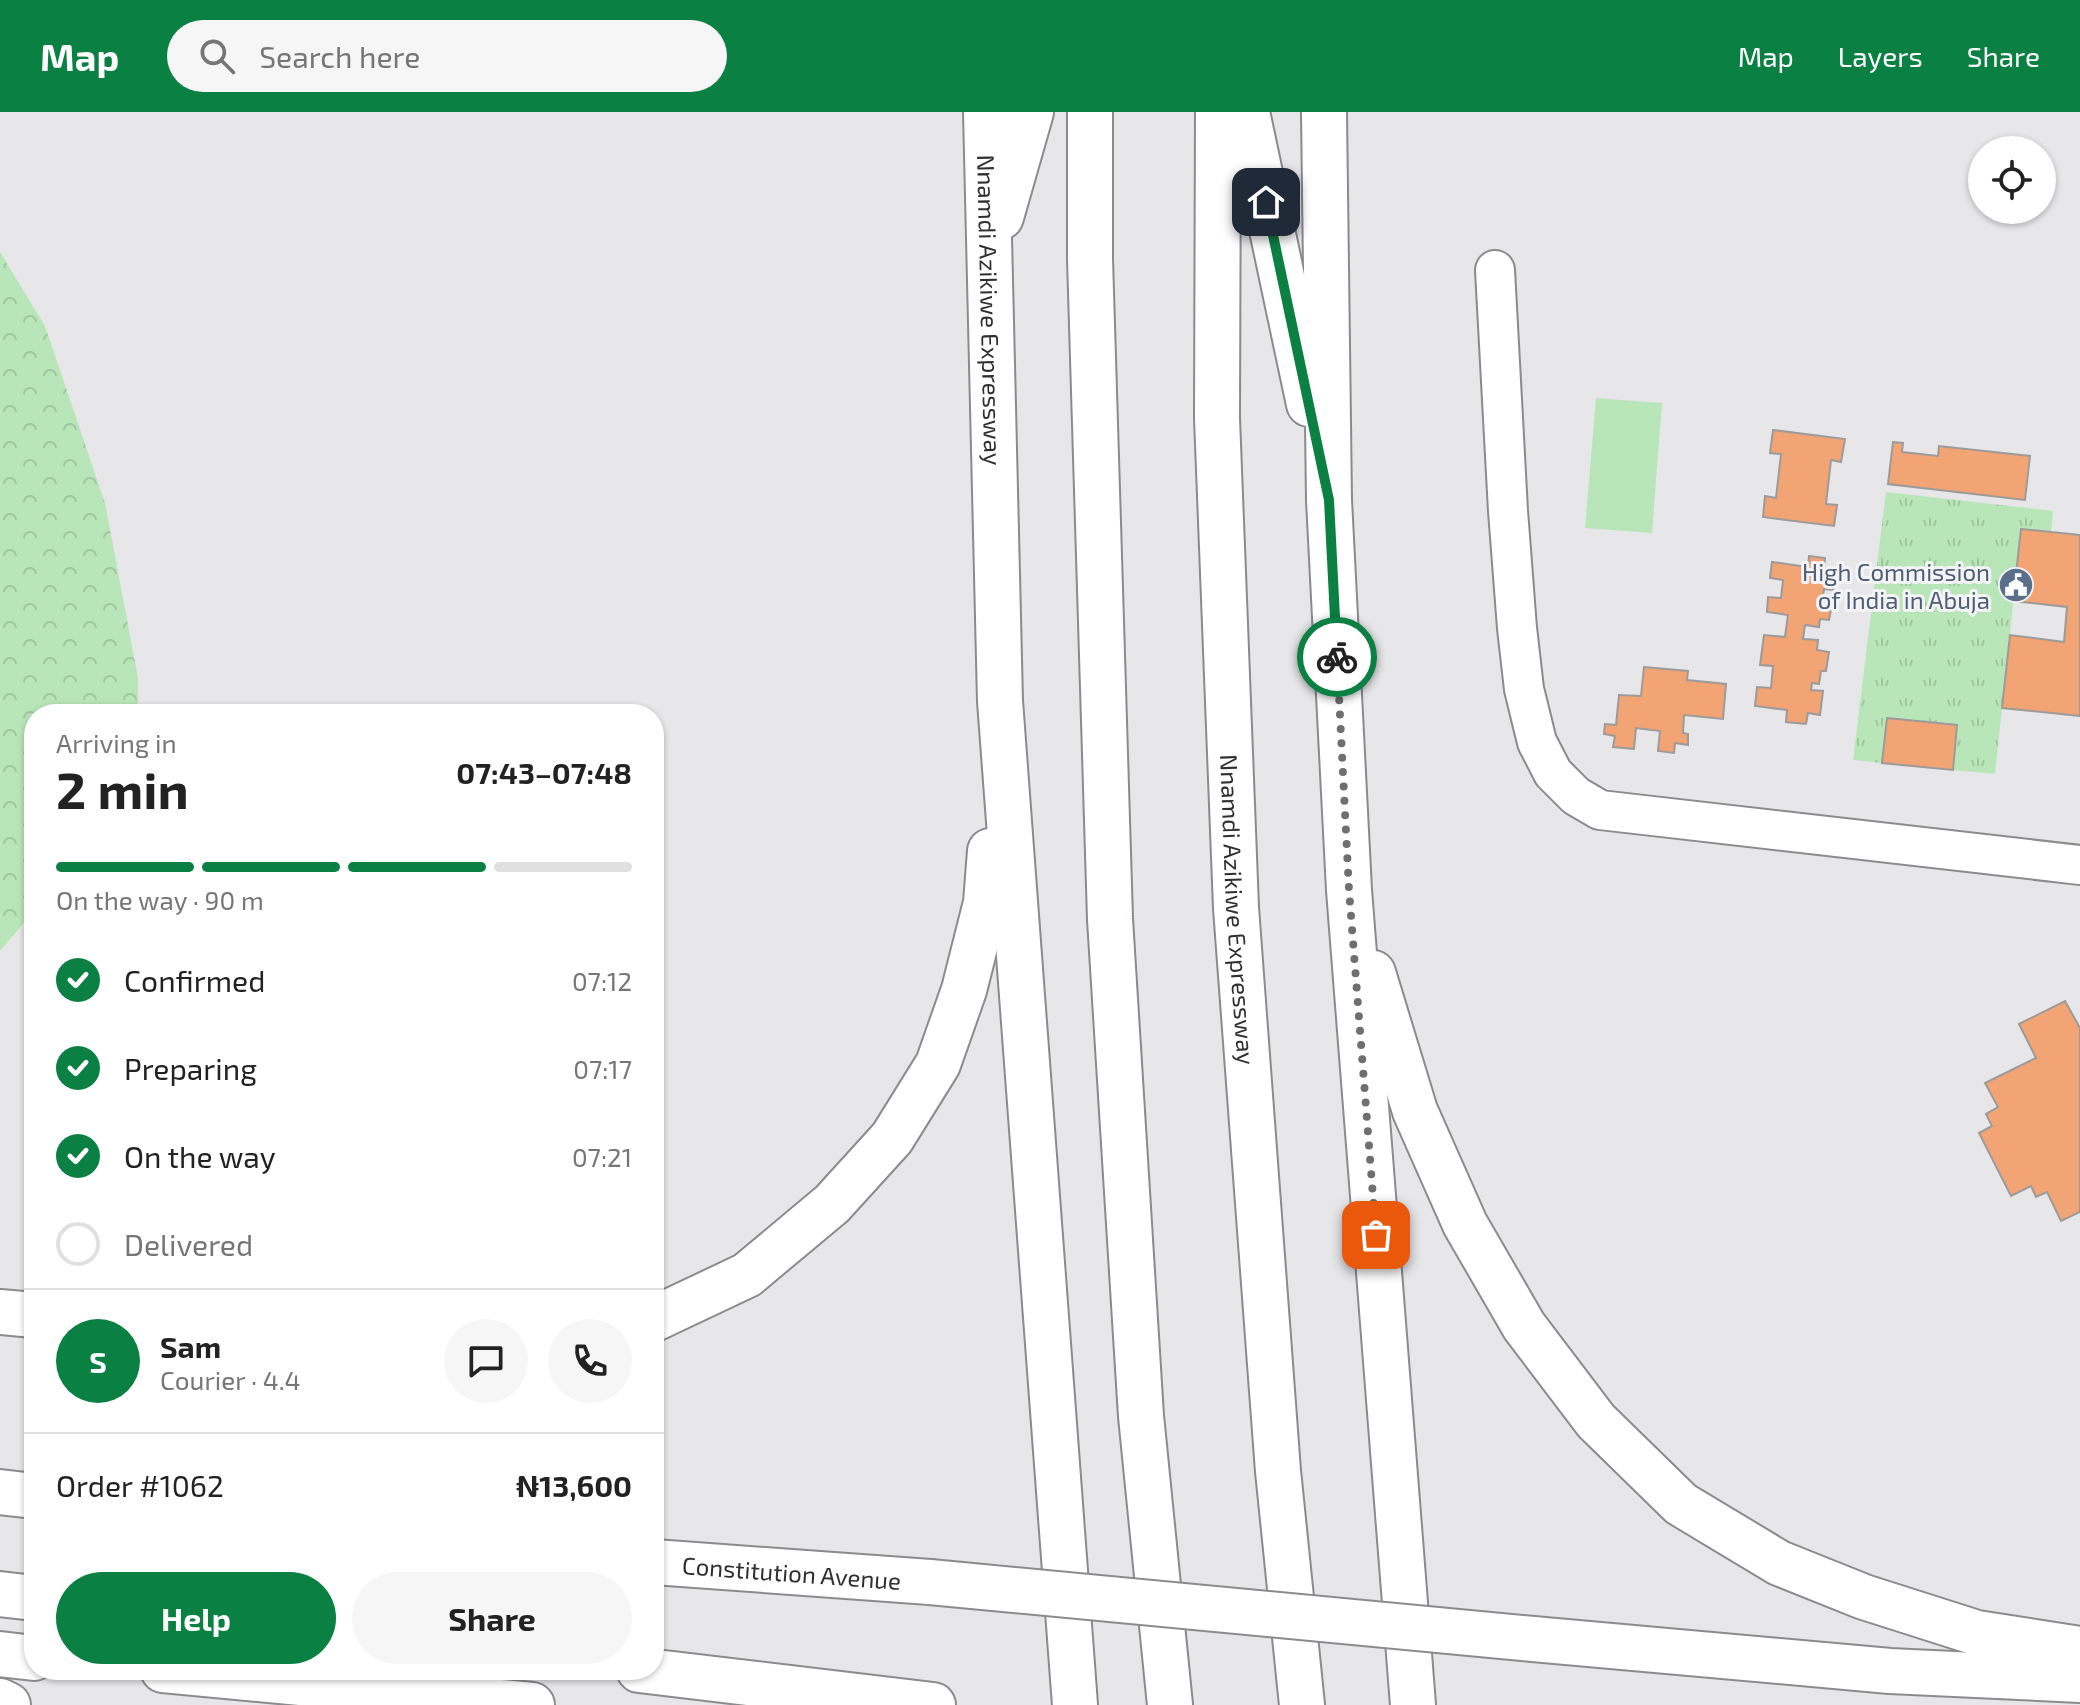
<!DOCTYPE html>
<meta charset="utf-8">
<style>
:root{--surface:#fff;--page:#f6f6f6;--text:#222;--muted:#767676;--line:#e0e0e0;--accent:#0b8043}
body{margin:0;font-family:"Exo 2",sans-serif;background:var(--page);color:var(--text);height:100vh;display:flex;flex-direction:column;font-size:30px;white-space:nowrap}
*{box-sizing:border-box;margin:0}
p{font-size:26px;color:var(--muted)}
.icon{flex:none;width:44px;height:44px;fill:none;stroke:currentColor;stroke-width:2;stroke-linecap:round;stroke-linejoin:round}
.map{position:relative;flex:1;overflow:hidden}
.details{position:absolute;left:24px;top:592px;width:640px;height:976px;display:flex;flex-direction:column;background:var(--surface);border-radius:32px;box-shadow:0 2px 6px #0004}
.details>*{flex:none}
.controls{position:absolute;left:1968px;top:24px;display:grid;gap:16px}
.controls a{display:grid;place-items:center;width:88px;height:88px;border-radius:50%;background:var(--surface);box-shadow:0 2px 6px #0004;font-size:40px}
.pin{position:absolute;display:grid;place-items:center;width:68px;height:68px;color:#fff;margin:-34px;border-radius:16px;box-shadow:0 4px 12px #0006}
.courier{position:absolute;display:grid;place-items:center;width:80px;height:80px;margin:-40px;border:6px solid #0b8043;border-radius:50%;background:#fff;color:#222;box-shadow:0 2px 10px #0007}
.overview em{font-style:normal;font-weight:700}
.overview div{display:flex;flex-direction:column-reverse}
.overview{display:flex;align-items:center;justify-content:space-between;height:136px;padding:0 32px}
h1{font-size:52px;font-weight:700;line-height:60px}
.bar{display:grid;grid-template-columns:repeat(4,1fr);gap:12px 8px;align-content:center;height:96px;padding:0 32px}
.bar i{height:10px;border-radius:6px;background:var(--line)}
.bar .on{background:var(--accent)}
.bar p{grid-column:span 4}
.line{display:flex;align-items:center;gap:20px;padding:0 32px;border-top:2px solid var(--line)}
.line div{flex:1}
.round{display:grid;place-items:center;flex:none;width:84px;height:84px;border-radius:42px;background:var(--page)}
ol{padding:0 32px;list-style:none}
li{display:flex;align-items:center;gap:24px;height:88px}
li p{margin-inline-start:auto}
li .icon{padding:8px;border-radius:50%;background:var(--accent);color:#fff;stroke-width:4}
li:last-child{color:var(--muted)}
li i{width:44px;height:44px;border:4px solid var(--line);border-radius:50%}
.action{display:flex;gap:16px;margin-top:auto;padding:16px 32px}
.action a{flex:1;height:92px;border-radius:48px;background:var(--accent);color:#fff;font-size:32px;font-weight:700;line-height:92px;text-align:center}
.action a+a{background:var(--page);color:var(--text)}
header{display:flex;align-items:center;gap:48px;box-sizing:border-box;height:112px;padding:0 40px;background:var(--accent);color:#fff}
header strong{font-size:38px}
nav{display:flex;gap:44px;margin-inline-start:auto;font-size:28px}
.search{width:560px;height:72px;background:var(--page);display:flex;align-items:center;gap:20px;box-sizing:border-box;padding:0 28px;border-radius:44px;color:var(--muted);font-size:30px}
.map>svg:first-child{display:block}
</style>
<header>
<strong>Map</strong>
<div class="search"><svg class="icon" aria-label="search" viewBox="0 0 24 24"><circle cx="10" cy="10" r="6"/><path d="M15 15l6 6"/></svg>Search here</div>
<nav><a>Map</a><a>Layers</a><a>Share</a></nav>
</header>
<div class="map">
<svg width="2080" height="1593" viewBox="0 0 2080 1593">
<defs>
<pattern id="grass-tufts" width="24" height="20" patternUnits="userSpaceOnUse" patternTransform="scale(2)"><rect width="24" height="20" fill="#b9e6b8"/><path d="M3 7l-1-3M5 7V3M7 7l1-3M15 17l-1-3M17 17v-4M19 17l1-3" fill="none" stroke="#9fc69e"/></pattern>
<pattern id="park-crowns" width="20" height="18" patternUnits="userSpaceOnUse" patternTransform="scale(2)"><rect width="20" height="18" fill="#b9e6b8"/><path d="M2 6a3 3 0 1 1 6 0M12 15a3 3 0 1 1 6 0" fill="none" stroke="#9fc69e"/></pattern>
</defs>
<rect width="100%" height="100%" fill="#e7e7ea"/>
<polygon fill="url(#grass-tufts)" points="1886,380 2053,399 2051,420 2021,418 1995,662 1953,658 1956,613 1887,606 1882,651 1853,648"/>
<polygon fill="url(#park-crowns)" points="0,140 45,214 105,391 138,566 138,602 34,602 34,799 0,839"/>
<polygon fill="#b9e6b8" points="1596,286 1662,291 1652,421 1585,416"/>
<g fill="#f3a474" stroke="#9d9b99" stroke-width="2">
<polygon points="1773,318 1845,327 1841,350 1831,348 1826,392 1837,393 1834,414 1763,405 1765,384 1776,386 1781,342 1770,341"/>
<polygon points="1893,330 1903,331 1902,340 1938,344 1939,334 2030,344 2025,388 1888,372"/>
<polygon points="2021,417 2080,423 2080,604 2002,596 2010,523 2064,530 2067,495 2013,489"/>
<polygon points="1809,444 1825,446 1824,457 1835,459 1833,478 1824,477 1821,497 1831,498 1829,508 1820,507 1819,515 1805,513 1803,527 1818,528 1817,538 1829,540 1826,559 1821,559 1819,572 1812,571 1811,578 1823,579 1820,603 1808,601 1806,612 1786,610 1787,598 1755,594 1757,575 1771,576 1773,554 1760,553 1764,523 1785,525 1788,503 1767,500 1768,485 1781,486 1783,468 1770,466 1772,450 1808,455"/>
<polygon points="1644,555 1688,559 1687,568 1726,572 1723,607 1684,603 1683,621 1688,622 1688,633 1675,631 1674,641 1658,639 1660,619 1636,616 1634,637 1613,635 1615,624 1604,622 1605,612 1616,613 1619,583 1641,584"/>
<polygon points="1887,606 1957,613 1953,658 1882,651"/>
<polygon points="2065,889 2080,916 2080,1100 2061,1109 2047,1080 2036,1085 2031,1074 2011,1084 1979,1021 1992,1014 1986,1002 1998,995 1985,971 2036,946 2019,912"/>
</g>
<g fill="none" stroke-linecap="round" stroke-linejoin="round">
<g stroke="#8b8b8e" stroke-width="42">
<polyline id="street" points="1495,158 1508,399 1517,516 1524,577 1537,630 1553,661 1576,684 1600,698 2080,753"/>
</g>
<g stroke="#8b8b8e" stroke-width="48">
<g id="highway">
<path id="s1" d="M 986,0 L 1000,589 L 1075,1593"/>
<polyline points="1090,0 1090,147 1110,807 1141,1304 1170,1593"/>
<path id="s2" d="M 1218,0 L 1217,306 L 1236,796 L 1278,1359 L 1302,1593"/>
<polyline points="1247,0 1309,292"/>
<polyline points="1324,0 1329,388 1349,778 1413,1593"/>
<polyline points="1001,105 1031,0"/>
<polyline points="1373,861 1415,999 1465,1112 1524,1214 1596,1309 1681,1392 1779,1451 1864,1485 1977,1521 2080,1537"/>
<polyline points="0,1200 34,1203"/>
<polyline points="654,1207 747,1163 832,1092 892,1026 938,952 964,878 986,791 990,739"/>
<polyline points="0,1380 34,1384"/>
<path id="s3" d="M 654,1450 L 930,1470"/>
<polyline points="0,1482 34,1486"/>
<polyline points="1533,1527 1890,1559 2080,1568"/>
<polyline points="0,1542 34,1546"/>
<polyline points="163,1558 532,1593"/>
<polyline points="639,1558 933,1593"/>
<polyline points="0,1589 8,1593"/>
</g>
</g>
<use href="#street" stroke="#fff" stroke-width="38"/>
<use href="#highway" stroke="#fff" stroke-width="44"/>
<g stroke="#8b8b8e" stroke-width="48" stroke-linecap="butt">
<polyline id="highway-bridge" points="930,1470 1533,1527"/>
</g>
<use href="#highway-bridge" stroke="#fff" stroke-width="44"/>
</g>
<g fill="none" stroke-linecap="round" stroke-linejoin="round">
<polyline stroke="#6f6f71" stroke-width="8" stroke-dasharray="0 14.4" points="1337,545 1349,778 1376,1123"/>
<polyline stroke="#0b8043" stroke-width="10" points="1266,90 1329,388 1337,545"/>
</g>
<defs>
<g id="civic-disc" transform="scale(1.8)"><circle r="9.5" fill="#5c6f8a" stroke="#f4f4f7"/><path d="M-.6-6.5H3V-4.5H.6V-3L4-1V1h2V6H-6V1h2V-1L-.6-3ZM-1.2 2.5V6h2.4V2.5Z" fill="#fff"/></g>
</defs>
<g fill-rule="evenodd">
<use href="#civic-disc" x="2016" y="473"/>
</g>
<g text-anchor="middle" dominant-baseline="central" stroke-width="6" stroke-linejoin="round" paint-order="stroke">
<g font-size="24" fill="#2f2f30" stroke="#f4f4f7">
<text stroke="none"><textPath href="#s1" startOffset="198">Nnamdi Azikiwe Expressway</textPath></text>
<text stroke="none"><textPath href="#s2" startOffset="798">Nnamdi Azikiwe Expressway</textPath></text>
<text stroke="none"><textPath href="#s3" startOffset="138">Constitution Avenue</textPath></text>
</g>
<g font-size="24" fill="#4e5e75" stroke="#f4f4f7" text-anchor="end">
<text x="1990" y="459">High Commission<tspan x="1990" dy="28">of India in Abuja</tspan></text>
</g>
</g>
</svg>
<div class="controls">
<a><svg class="icon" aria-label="locate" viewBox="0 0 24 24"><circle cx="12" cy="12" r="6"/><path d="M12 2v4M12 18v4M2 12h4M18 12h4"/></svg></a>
</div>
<div class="pin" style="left:1376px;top:1123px;background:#ea580c"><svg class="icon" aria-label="bag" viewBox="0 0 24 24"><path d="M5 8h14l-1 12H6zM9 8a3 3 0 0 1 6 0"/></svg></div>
<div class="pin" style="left:1266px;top:90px;background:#1f2937"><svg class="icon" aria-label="home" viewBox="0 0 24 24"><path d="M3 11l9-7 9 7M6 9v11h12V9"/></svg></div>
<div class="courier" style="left:1337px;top:545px"><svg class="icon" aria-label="bike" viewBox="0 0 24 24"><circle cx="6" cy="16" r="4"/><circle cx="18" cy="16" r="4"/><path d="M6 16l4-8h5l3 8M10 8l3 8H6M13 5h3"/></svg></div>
<section class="details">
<div class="overview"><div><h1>2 min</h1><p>Arriving in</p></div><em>07:43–07:48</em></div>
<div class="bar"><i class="on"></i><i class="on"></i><i class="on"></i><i></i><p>On the way · 90 m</p></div>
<ol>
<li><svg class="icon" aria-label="check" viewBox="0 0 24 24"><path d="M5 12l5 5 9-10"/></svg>Confirmed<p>07:12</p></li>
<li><svg class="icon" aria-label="check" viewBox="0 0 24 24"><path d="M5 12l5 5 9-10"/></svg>Preparing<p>07:17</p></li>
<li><svg class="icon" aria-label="check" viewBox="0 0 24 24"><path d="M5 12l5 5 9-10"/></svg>On the way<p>07:21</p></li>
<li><i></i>Delivered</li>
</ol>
<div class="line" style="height:144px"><b class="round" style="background:var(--accent);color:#fff">S</b><div><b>Sam</b><p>Courier · 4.4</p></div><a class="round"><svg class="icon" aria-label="chat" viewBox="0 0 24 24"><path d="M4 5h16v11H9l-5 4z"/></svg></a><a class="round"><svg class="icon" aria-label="phone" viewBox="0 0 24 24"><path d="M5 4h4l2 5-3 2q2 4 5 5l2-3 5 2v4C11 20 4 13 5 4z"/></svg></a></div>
<div class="line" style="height:104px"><div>Order #1062</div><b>₦13,600</b></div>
<div class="action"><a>Help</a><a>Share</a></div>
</section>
</div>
